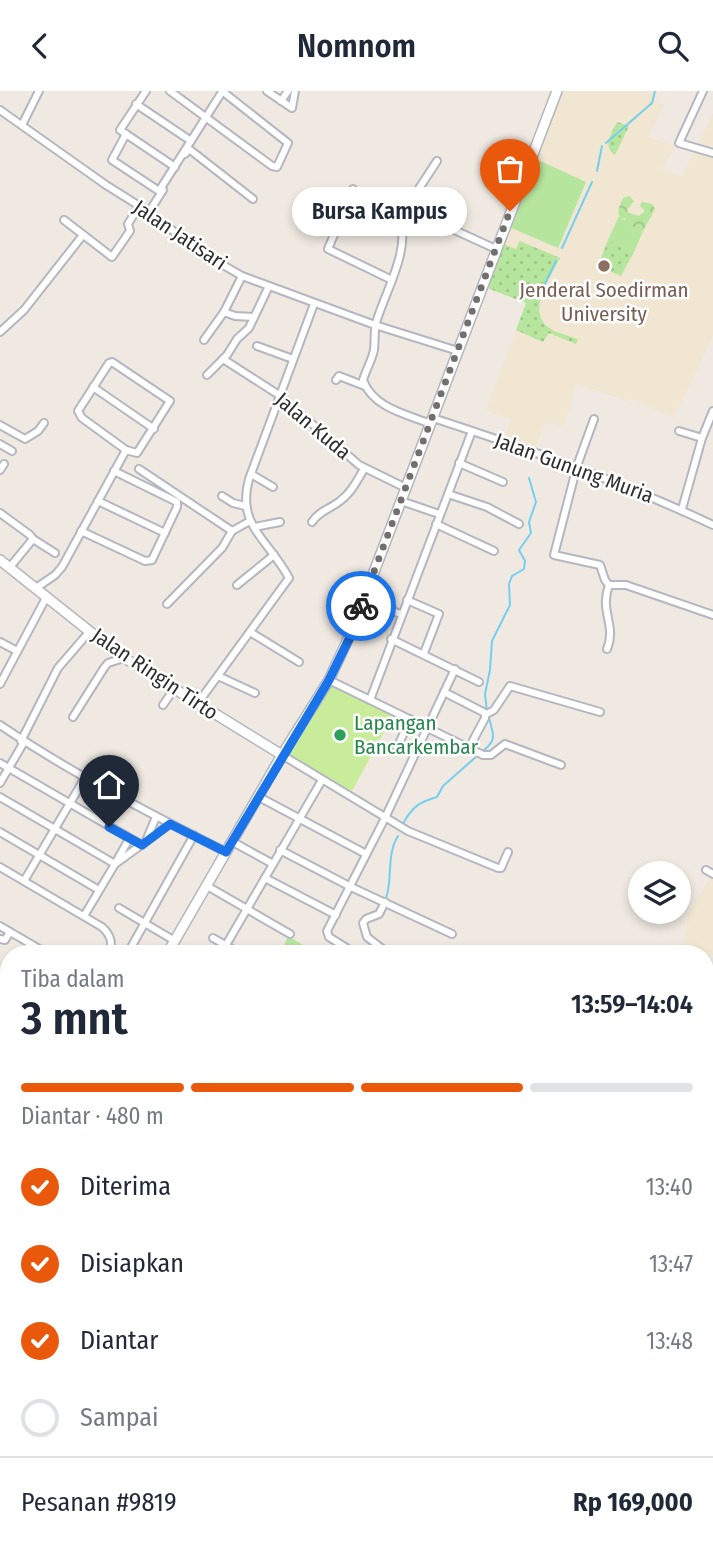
<!DOCTYPE html>
<html lang="id">
<meta charset="utf-8">
<style>
:root{--surface:#fff;--page:#f2f2f3;--text:#1f2937;--muted:#747a83;--line:#e0e1e3;--accent:#ea580c}
body{margin:0;font-family:"Fira Sans Condensed",sans-serif;background:var(--page);color:var(--text);height:100vh;display:flex;flex-direction:column;font-size:26px;white-space:nowrap}
*{box-sizing:border-box;margin:0}
p{font-size:23px;color:var(--muted)}
.icon{flex:none;width:38px;height:38px;fill:none;stroke:currentColor;stroke-width:2;stroke-linecap:round;stroke-linejoin:round}
.map{position:relative;flex:1;overflow:hidden}
.drawer{position:absolute;left:0px;top:854px;width:714px;height:616px;display:flex;flex-direction:column;background:var(--surface);border-radius:28px 28px 0 0;box-shadow:0 4px 10px #0003}
.drawer>*{flex:none}
.controls{position:absolute;left:628px;top:770px;display:grid;gap:14px}
.controls a{display:grid;place-items:center;width:63px;height:63px;border-radius:50%;background:var(--surface);box-shadow:0 4px 10px #0003;font-size:35px}
.pin{position:absolute;display:grid;place-items:center;width:60px;height:60px;color:#fff;margin:-72px -30px;border-radius:50% 50% 50% 0;rotate:-45deg;box-shadow:0 0 7px #0007}
.pin .icon{rotate:45deg}
.courier{position:absolute;display:grid;place-items:center;width:70px;height:70px;margin:-35px;border:5px solid #1a73e8;border-radius:50%;background:#fff;color:#222;box-shadow:0 2px 9px #0007}
.bubble{position:absolute;height:49px;border-radius:24px;background:var(--surface);box-shadow:0 4px 10px #0003;font-size:23px;font-weight:600;line-height:49px;text-align:center}
.summary em{font-style:normal;font-weight:600}
.summary div{display:flex;flex-direction:column-reverse}
.summary{display:flex;align-items:center;justify-content:space-between;height:119px;padding:0 21px}
h1{font-size:46px;font-weight:600;line-height:52px}
.bar{display:grid;grid-template-columns:repeat(4,1fr);gap:10px 7px;align-content:center;height:84px;padding:0 21px}
.bar i{height:9px;border-radius:5px;background:var(--line)}
.bar .selected{background:var(--accent)}
.bar p{grid-column:span 4}
.line{display:flex;align-items:center;gap:18px;padding:0 21px;border-top:2px solid var(--line)}
.line div{flex:1}
ol{padding:0 21px;list-style:none}
li{display:flex;align-items:center;gap:21px;height:77px}
li p{margin-inline-start:auto}
li .icon{padding:7px;border-radius:50%;background:var(--accent);color:#fff;stroke-width:4}
li:last-child{color:var(--muted)}
li i{width:38px;height:38px;border:4px solid var(--line);border-radius:50%}
header{display:flex;justify-content:space-between;align-items:center;height:91px;padding:0 21px;background:var(--surface);font-size:32px;font-weight:600}
.map>svg:first-child{display:block}
</style>
<header><svg class="icon" aria-label="back" viewBox="0 0 24 24"><path d="M15 5l-7 7 7 7"/></svg>Nomnom<svg class="icon" aria-label="search" viewBox="0 0 24 24"><circle cx="10" cy="10" r="6"/><path d="M15 15l6 6"/></svg></header>
<div class="map">
<svg width="713" height="1470" viewBox="0 0 713 1470">
<defs>
<pattern id="grass-dots" width="8" height="8" patternUnits="userSpaceOnUse" patternTransform="scale(1.75)"><rect width="8" height="8" fill="#b6e59e"/><path d="M2 2h.1M6 6h.1" fill="none" stroke="#9dc588" stroke-width="1.8" stroke-linecap="round"/></pattern>
<pattern id="forest-crowns" width="20" height="18" patternUnits="userSpaceOnUse" patternTransform="scale(1.75)"><rect width="20" height="18" fill="#b6e59e"/><path d="M2 6a3 3 0 1 1 6 0M12 15a3 3 0 1 1 6 0" fill="none" stroke="#9dc588"/></pattern>
</defs>
<rect width="100%" height="100%" fill="#efe9e1"/>
<g fill="#f0e6d1">
<polygon points="563,0 658,0 654,9 664,14 648,46 675,55 661,79 682,86 693,60 713,65 713,244 674,327 629,307 627,310 576,292 564,336 546,330 536,355 505,344 511,329 486,319 527,212 487,197 509,136"/>
<polygon points="713,22 713,60 697,55"/>
<polygon points="713,783 713,864 683,853 689,821"/>
</g>
<g fill="url(#grass-dots)">
<path d="M 617,31 L 629,35 L 615,64 C 602,55 612,42 617,31 Z"/>
<polygon points="608,149 634,161 621,185 598,175"/>
<path d="M 520,150 L 560,167 C 551,186 524,222 551,238 C 559,243 569,245 578,248 L 576,253 L 549,242 L 543,251 L 516,239 L 526,212 L 487,197 L 503,153 L 516,158 Z"/>
</g>
<g fill="url(#forest-crowns)">
<path d="M 629,105 L 634,110 L 627,119 L 629,122 L 639,125 L 645,120 L 640,115 L 642,111 L 652,113 L 655,118 L 643,140 L 632,136 L 629,129 C 614,128 618,117 623,107 Z"/>
<polygon points="288,845 318,863 303,863 292,856 284,854"/>
</g>
<g fill="#b6e59e">
<polygon points="536,68 586,91 558,157 509,136"/>
<polygon points="619,125 623,129 629,129 632,136 643,140 634,161 608,149"/>
<polygon points="469,1461 531,1461 527,1470 484,1470"/>
</g>
<polygon fill="#c9ec9a" points="327,588 393,624 352,700 286,665"/>
<g fill="none" stroke-linecap="round" stroke-linejoin="round">
<g stroke="#75cff0" stroke-width="2">
<polyline points="606,52 652,12 655,0"/>
<polyline points="597,80 602,55"/>
<polyline points="562,157 592,91"/>
<polyline points="539,205 556,170"/>
<polyline points="487,621 485,603 490,579 492,550 510,514 509,493 512,485 524,478 525,470 519,459 531,442 529,431 536,411 529,387"/>
<path d="M 483,660 C 498,648 493,643 489,627"/>
<path d="M 404,731 C 413,715 420,711 437,706 L 443,695 L 477,665"/>
<path d="M 386,807 C 393,787 386,764 398,745"/>
<polyline points="370,852 375,857 376,863"/>
<polyline points="57,1469 60,1461"/>
</g>
<g stroke="#b4b7c1" stroke-width="10">
<g id="street">
<polyline points="146,0 120,39 175,76"/>
<polyline points="170,0 272,75 277,76 288,52 222,0"/>
<polyline points="267,0 292,17 295,0"/>
<polyline points="703,0 679,52 713,62"/>
<polyline points="281,10 288,0"/>
<polyline points="136,13 191,50"/>
<polyline points="0,19 106,94 149,121 199,160 242,185 375,234 458,260"/>
<polyline points="22,34 39,0"/>
<polyline points="126,43 112,69 159,100 222,1"/>
<polyline points="185,63 189,58 253,108"/>
<polyline points="353,98 328,158 392,189"/>
<polyline points="149,121 163,99"/>
<path d="M 343,124 L 381,123 L 399,128 C 412,157 384,203 376,232 C 374,241 375,250 374,259 C 372,269 366,279 363,289 C 373,317 406,323 431,333"/>
<polyline points="399,128 437,70"/>
<polyline points="64,129 112,166 130,140 128,133 139,115"/>
<polyline points="439,132 496,158"/>
<polyline points="224,221 235,225 254,226"/>
<polyline points="0,241 24,219 83,144"/>
<polyline points="204,249 224,221 242,185"/>
<polyline points="257,255 293,268"/>
<polyline points="223,268 279,304 359,374 406,397"/>
<polygon points="112,271 170,310 137,362 126,359 82,327 78,320 109,272"/>
<polyline points="207,284 227,264 237,248 249,237 269,195"/>
<polyline points="336,289 339,285 365,295"/>
<polyline points="93,296 154,338"/>
<path d="M 433,327 C 528,358 622,391 713,434"/>
<path d="M 594,328 L 577,375 L 554,464 L 600,474 L 605,489 L 609,494 C 599,521 617,534 607,558"/>
<polyline points="0,334 25,348 38,340 44,332"/>
<polyline points="679,340 702,347"/>
<polyline points="0,353 12,360"/>
<polyline points="459,372 503,391"/>
<polyline points="139,378 232,440"/>
<polyline points="0,379 4,373"/>
<polyline points="251,383 273,396"/>
<polyline points="448,403 487,416 519,433"/>
<polyline points="222,405 233,412 245,415"/>
<polyline points="98,410 165,442"/>
<polyline points="401,410 439,423"/>
<polyline points="682,418 702,347 713,320"/>
<polyline points="0,422 30,444 33,448 10,476"/>
<path d="M 312,431 C 319,420 330,418 340,410 C 351,402 357,390 364,378"/>
<polyline points="436,433 494,460"/>
<polyline points="254,436 280,431"/>
<polyline points="81,440 145,470 152,469 177,416 177,411 114,380"/>
<polyline points="33,448 55,462"/>
<polyline points="237,494 274,464"/>
<polyline points="609,494 626,494 713,524"/>
<polyline points="36,497 55,484 62,476 126,359"/>
<polyline points="407,509 439,523 424,562"/>
<polyline points="363,510 401,523"/>
<polyline points="167,513 222,457 232,440 250,430"/>
<polyline points="250,541 299,571"/>
<polyline points="391,548 479,591"/>
<polyline points="0,551 17,560"/>
<polyline points="218,585 255,602"/>
<polyline points="329,589 483,664 491,664 505,653 561,674"/>
<polyline points="0,593 47,505"/>
<polyline points="444,601 485,622 485,627 469,657"/>
<polyline points="370,609 472,340"/>
<path d="M 198,612 L 289,487 C 269,449 236,435 249,388 L 314,213"/>
<polyline points="163,614 174,598"/>
<polyline points="485,624 494,619 510,595 600,621"/>
<polyline points="73,626 104,577 108,572 124,567"/>
<path d="M 0,634 C 71,682 149,722 226,761"/>
<polyline points="21,650 58,577 90,540"/>
<polyline points="397,657 410,628"/>
<polyline points="282,664 408,740 498,777 501,777 508,761"/>
<polyline points="0,672 142,754"/>
<polyline points="0,692 24,651"/>
<polyline points="0,706 115,773 129,748"/>
<polyline points="259,706 366,763"/>
<polyline points="0,741 99,799"/>
<polyline points="146,750 156,726"/>
<polyline points="233,751 273,773"/>
<polyline points="280,759 351,796 452,843"/>
<path d="M 0,776 L 102,836 C 110,843 114,853 108,863"/>
<polyline points="706,779 713,783"/>
<polyline points="265,787 336,824"/>
<polyline points="24,790 86,685"/>
<polyline points="207,795 290,843"/>
<polyline points="385,811 379,823 366,828 363,832 367,846 389,863"/>
<polyline points="119,817 175,850"/>
<polyline points="84,825 115,773 170,733"/>
<polyline points="0,835 48,863"/>
<polyline points="213,847 241,863"/>
<polyline points="0,848 5,849 10,841"/>
<polyline points="226,854 322,689"/>
<polyline points="129,860 194,744"/>
<polyline points="356,863 329,846 327,840 385,727 455,578"/>
<polyline points="0,897 9,902"/>
<polyline points="0,956 9,961"/>
<polyline points="0,1048 9,1032"/>
<polyline points="0,1081 9,1086"/>
<polyline points="0,1379 9,1384"/>
<polyline points="0,1436 7,1440"/>
<polyline points="155,1461 172,1470"/>
<polyline points="179,1464 189,1470"/>
<polyline points="30,1470 35,1461"/>
<polyline points="265,1470 271,1461"/>
<polyline points="286,1470 290,1461"/>
<polyline points="392,1470 396,1461"/>
</g>
</g>
<g stroke="#b4b7c1" stroke-width="12">
<g id="secondary">
<polyline points="0,469 118,563 282,664"/>
<polyline points="167,863 282,664 329,589 350,544 557,0"/>
<polyline points="0,1151 9,1136"/>
<polyline points="0,1218 9,1223"/>
<polyline points="467,1461 482,1470"/>
<polyline points="84,1470 91,1461"/>
</g>
</g>
<use href="#street" stroke="#fff" stroke-width="6"/>
<use href="#secondary" stroke="#fff" stroke-width="9"/>
</g>
<g fill="none" stroke-linecap="round" stroke-linejoin="round">
<polyline stroke="#726f6d" stroke-width="7" stroke-dasharray="0 12.6" points="361,515 510,120"/>
<polyline stroke="#1a73e8" stroke-width="9" points="109,736 142,754 170,733 226,761 329,589 351,544 361,515"/>
</g>
<circle fill="#8d6e63" stroke="#fff" stroke-width="2.5" cx="604" cy="175" r="7"/>
<circle fill="#2e9e5b" stroke="#fff" stroke-width="2.5" cx="340" cy="644" r="7"/>
<g text-anchor="middle" dominant-baseline="central" stroke-width="5" stroke-linejoin="round" paint-order="stroke">
<g font-size="21" fill="#2e2e2e" stroke="#fff">
<text transform="translate(180 144) rotate(34)">Jalan Jatisari</text>
<text transform="translate(313 335) rotate(40)">Jalan Kuda</text>
<text transform="translate(574 377) rotate(20)">Jalan Gunung Muria</text>
<text transform="translate(155 583) rotate(34)">Jalan Ringin Tirto</text>
</g>
<g font-size="21" fill="#785e54" stroke="#fff">
<text x="604" y="199">Jenderal Soedirman<tspan x="604" dy="24">University</tspan></text>
</g>
<g font-size="21" fill="#27864d" stroke="#fff" text-anchor="start">
<text x="354" y="632">Lapangan<tspan x="354" dy="24">Bancarkembar</tspan></text>
</g>
</g>
</svg>
<div class="controls">
<a><svg class="icon" aria-label="layers" viewBox="0 0 24 24"><path d="M12 4l9 5-9 5-9-5zM3 14l9 5 9-5"/></svg></a>
</div>
<div class="pin" style="left:510px;top:120px;background:#ea580c"><svg class="icon" aria-label="bag" viewBox="0 0 24 24"><path d="M5 8h14l-1 12H6zM9 8a3 3 0 0 1 6 0"/></svg></div>
<div class="pin" style="left:109px;top:736px;background:#1f2937"><svg class="icon" aria-label="home" viewBox="0 0 24 24"><path d="M3 11l9-7 9 7M6 9v11h12V9"/></svg></div>
<div class="courier" style="left:361px;top:515px"><svg class="icon" aria-label="bike" viewBox="0 0 24 24"><circle cx="6" cy="16" r="4"/><circle cx="18" cy="16" r="4"/><path d="M6 16l4-8h5l3 8M10 8l3 8H6M13 5h3"/></svg></div>
<div class="bubble" style="left:292px;top:96px;width:175px">Bursa Kampus</div>
<section class="drawer">
<div class="summary"><div><h1>3 mnt</h1><p>Tiba dalam</p></div><em>13:59–14:04</em></div>
<div class="bar"><i class="selected"></i><i class="selected"></i><i class="selected"></i><i></i><p>Diantar · 480 m</p></div>
<ol>
<li><svg class="icon" aria-label="check" viewBox="0 0 24 24"><path d="M5 12l5 5 9-10"/></svg>Diterima<p>13:40</p></li>
<li><svg class="icon" aria-label="check" viewBox="0 0 24 24"><path d="M5 12l5 5 9-10"/></svg>Disiapkan<p>13:47</p></li>
<li><svg class="icon" aria-label="check" viewBox="0 0 24 24"><path d="M5 12l5 5 9-10"/></svg>Diantar<p>13:48</p></li>
<li><i></i>Sampai</li>
</ol>
<div class="line" style="height:91px"><div>Pesanan #9819</div><b>Rp 169,000</b></div>
</section>
</div>
